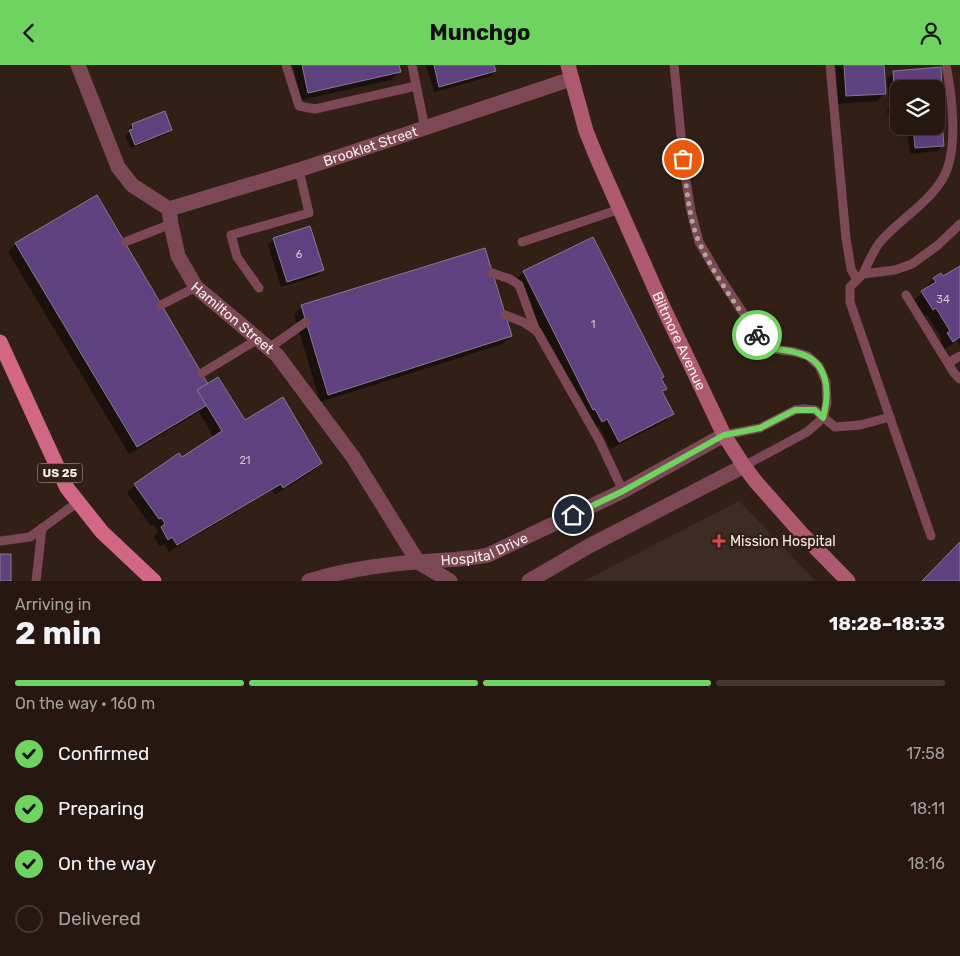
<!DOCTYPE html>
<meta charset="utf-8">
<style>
:root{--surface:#261811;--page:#2e211a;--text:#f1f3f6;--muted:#a4a09f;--line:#423731;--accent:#6fd360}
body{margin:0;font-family:Rubik,sans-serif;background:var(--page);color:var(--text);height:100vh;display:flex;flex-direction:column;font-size:19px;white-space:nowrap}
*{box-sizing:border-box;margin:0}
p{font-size:16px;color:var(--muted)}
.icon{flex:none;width:28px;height:28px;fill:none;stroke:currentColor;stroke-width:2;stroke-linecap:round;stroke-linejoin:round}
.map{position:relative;height:516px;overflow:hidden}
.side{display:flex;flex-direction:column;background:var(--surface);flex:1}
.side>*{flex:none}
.fabs{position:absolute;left:890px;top:15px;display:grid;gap:10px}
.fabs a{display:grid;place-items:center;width:55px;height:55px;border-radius:10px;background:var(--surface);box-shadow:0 5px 20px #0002,0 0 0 1px var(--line);font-size:25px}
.pin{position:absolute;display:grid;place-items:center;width:42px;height:42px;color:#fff;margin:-21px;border:2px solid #fff;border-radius:50%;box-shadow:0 1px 5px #0007}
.courier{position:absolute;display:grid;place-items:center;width:50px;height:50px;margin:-25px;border:4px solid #6fd360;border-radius:50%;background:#fff;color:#222;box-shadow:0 1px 6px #0007}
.headline em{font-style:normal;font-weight:700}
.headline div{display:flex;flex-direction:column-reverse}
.headline{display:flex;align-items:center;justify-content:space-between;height:85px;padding:0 15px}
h1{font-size:32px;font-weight:700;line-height:38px}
.bar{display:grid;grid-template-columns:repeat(4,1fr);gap:8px 5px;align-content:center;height:60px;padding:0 15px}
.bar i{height:6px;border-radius:4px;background:var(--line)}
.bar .on{background:var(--accent)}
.bar p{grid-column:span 4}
ol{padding:0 15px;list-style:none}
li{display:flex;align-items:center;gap:15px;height:55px}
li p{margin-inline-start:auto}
li .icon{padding:5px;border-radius:50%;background:var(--accent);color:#111;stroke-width:4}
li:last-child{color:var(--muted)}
li i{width:28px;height:28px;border:2px solid var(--line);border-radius:50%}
header{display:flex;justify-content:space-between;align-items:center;height:65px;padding:0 15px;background:var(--accent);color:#111;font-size:22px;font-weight:700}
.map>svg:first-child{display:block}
</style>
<header><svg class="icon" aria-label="back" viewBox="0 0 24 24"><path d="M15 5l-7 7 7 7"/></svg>Munchgo<svg class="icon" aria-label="person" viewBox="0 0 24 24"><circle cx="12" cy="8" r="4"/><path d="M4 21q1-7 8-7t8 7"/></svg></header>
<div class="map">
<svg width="960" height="516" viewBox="0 0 960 516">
<rect width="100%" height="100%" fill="#322017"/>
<polygon fill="#3c2c22" points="739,436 816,516 584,516"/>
<g fill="#0007">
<polygon points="293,0 398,0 399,7 391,15 301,35"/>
<polygon points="426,0 493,0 495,6 489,12 434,27"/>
<polygon points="836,0 900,0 883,2 885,28 877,36 838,39"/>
<polygon points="893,8 941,21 938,24 943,80 937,86 910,89 907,61 936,61 936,24 899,24 899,44 896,44 890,50 886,47 889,41 887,14"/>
<polygon points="164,48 171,65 167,69 131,83 125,71 129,67 128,64 132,60"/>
<polygon points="592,173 666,323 661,328 672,349 664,357 610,384 599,361 594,364 585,352 515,215 523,208"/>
<polygon points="274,174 323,205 317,211 281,222 268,180"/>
<polygon points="16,179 208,321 244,356 321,398 313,406 275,430 272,425 169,487 164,479 159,481 154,471 158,467 154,460 151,461 127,428 135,420 179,389 181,393 214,373 199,347 129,389 8,187"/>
<polygon points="960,202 960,280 957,276 944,284 940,276 942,274 927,250 924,252 914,235 927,223 926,222 934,214 943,213"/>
<polygon points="302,241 511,271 503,279 320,337 294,249"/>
</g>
<g fill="#60417f" stroke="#857b90">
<polygon points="302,0 399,0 401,7 308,28"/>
<polygon points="434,0 494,0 496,6 439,22"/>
<polygon points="844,0 884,0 886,29 846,31"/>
<polygon points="941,2 942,21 939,22 944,81 915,83 913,61 936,61 936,24 899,24 899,43 897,45 892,40 895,34 893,6"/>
<polygon points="165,46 172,65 135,80 129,65 133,64 132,59"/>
<polygon points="97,130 208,319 197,325 207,340 137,382 15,178"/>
<polygon points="310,161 324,205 287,217 273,173"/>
<polygon points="593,172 664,312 661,313 667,324 662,326 674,349 619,377 607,354 602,357 595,344 593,345 523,206"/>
<polygon points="485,183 512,271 328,330 301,240"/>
<polygon points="960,201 960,272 953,277 947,268 950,266 936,243 933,245 921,226 936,217 933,213 941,208 943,211"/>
<polygon points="218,312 245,355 283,332 322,398 283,423 281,419 177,480 172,472 168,475 161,462 165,459 162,453 159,454 134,419 179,388 182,392 222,366 197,325"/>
<polygon points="960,477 960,516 922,516"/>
<rect x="0" y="489" width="11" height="27"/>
</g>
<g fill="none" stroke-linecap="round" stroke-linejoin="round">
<g stroke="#7c4855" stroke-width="9">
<polyline points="286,0 299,41 315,44 416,21"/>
<polyline points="412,0 425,63"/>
<polyline points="674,0 685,110 691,146 699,177 717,208 762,277 773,284 795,287 808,291 819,301 826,317 827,338 823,353 807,367 744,401"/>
<polyline points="830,0 846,173 851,204 857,215"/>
<polyline points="125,177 171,159"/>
<polyline points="522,177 620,144"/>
<polyline points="492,208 510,214 519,220 536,266"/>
<path d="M 863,209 C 868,199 873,185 881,176 C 900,154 928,139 943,113 C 959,86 952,30 946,0"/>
<polyline points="259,223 237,192 231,170 309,148 299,105"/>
<polyline points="906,230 954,308 960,314"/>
<polyline points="161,240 196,222"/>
<polyline points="505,250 523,257 537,266 599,375 623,426"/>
<polyline points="269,283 306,257"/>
<polyline points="948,298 960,291"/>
<polyline points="202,308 258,274"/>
<polyline points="724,370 760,363 795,345 804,344 815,345 835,362 860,360 890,352"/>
<polyline points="931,471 850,237 850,222 863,209 895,205 912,199 938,180 960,159"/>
<polyline points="0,476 30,472 78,437"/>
<polyline points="36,516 42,463"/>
</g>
<g stroke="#7c4855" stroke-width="15">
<path id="s1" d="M 78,0 L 118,102 L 132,120 L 169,144 L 171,159 L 178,191 L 196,222 L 277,290 L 353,392 L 418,497"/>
<path id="s2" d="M 169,144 L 299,105 L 571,14"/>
</g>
<g stroke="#7c4855" stroke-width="15">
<polyline points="418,497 450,516"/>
<path id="s3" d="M 309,516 C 344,505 379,500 415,497 C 440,495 464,495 488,490 L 623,426 L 724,370"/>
<polyline points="529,516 589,481 744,401"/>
</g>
<path stroke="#ad5970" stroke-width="15" id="s4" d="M 568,0 L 586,66 L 597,93 L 664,244 L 724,370 L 744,401 L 756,417 L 802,469 L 848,516"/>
<polyline stroke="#d26685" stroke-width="15" points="0,277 67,423 102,467 154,516"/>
</g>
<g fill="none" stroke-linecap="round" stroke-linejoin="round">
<path stroke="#b4a59e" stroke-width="5" stroke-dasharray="0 9" d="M 683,94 C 687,121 688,152 699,177 C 714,210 737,241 757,270"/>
<path stroke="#6fd360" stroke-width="6" d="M 573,450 L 623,426 L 724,370 L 760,363 L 795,345 L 815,345 L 823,353 C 830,327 829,296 798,288 C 779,282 771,289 757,270"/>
</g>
<path fill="#e0444e" stroke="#322017" stroke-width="2" d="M716.5 468.5h5v5h5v5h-5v5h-5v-5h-5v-5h5z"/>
<g text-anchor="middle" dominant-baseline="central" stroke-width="5" stroke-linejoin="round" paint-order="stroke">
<g font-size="11" fill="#d4c2cd">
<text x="299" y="189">6</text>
<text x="943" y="234">34</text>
<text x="593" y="259">1</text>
<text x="245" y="395">21</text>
</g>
<rect fill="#322017" stroke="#beb0a9" stroke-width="1" x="37.5" y="398.5" width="45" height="19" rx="4"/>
<g font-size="12" font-weight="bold" fill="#faede7">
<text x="60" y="408">US 25</text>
</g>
<g font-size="14" fill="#faede7" stroke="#322017">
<text stroke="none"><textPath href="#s2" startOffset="211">Brooklet Street</textPath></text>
<text stroke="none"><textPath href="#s1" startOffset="308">Hamilton Street</textPath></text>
<text stroke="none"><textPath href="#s4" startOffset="298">Biltmore Avenue</textPath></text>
<text stroke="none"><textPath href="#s3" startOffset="179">Hospital Drive</textPath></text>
</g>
<g font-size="14" fill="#faede7" stroke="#322017" text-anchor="start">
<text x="730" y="476">Mission Hospital</text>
</g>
</g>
</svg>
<div class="fabs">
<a><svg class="icon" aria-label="layers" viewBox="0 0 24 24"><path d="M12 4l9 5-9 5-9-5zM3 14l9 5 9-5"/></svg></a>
</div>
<div class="pin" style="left:683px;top:94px;background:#ea580c"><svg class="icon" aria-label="bag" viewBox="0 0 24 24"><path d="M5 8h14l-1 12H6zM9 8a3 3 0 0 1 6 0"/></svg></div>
<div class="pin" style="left:573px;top:450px;background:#1f2937"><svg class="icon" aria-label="home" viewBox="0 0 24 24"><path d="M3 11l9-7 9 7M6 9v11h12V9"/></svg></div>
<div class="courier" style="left:757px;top:270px"><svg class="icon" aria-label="bike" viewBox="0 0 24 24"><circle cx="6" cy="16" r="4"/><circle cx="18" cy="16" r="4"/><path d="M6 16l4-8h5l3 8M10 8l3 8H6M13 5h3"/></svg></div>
</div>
<section class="side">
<div class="headline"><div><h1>2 min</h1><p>Arriving in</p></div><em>18:28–18:33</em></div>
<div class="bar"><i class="on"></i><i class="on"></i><i class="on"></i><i></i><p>On the way · 160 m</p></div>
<ol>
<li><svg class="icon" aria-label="check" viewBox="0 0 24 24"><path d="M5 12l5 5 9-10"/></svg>Confirmed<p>17:58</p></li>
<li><svg class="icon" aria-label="check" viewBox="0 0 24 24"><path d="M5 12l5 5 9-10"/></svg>Preparing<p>18:11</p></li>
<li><svg class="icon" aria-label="check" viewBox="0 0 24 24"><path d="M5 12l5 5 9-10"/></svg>On the way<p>18:16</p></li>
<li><i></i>Delivered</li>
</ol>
</section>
